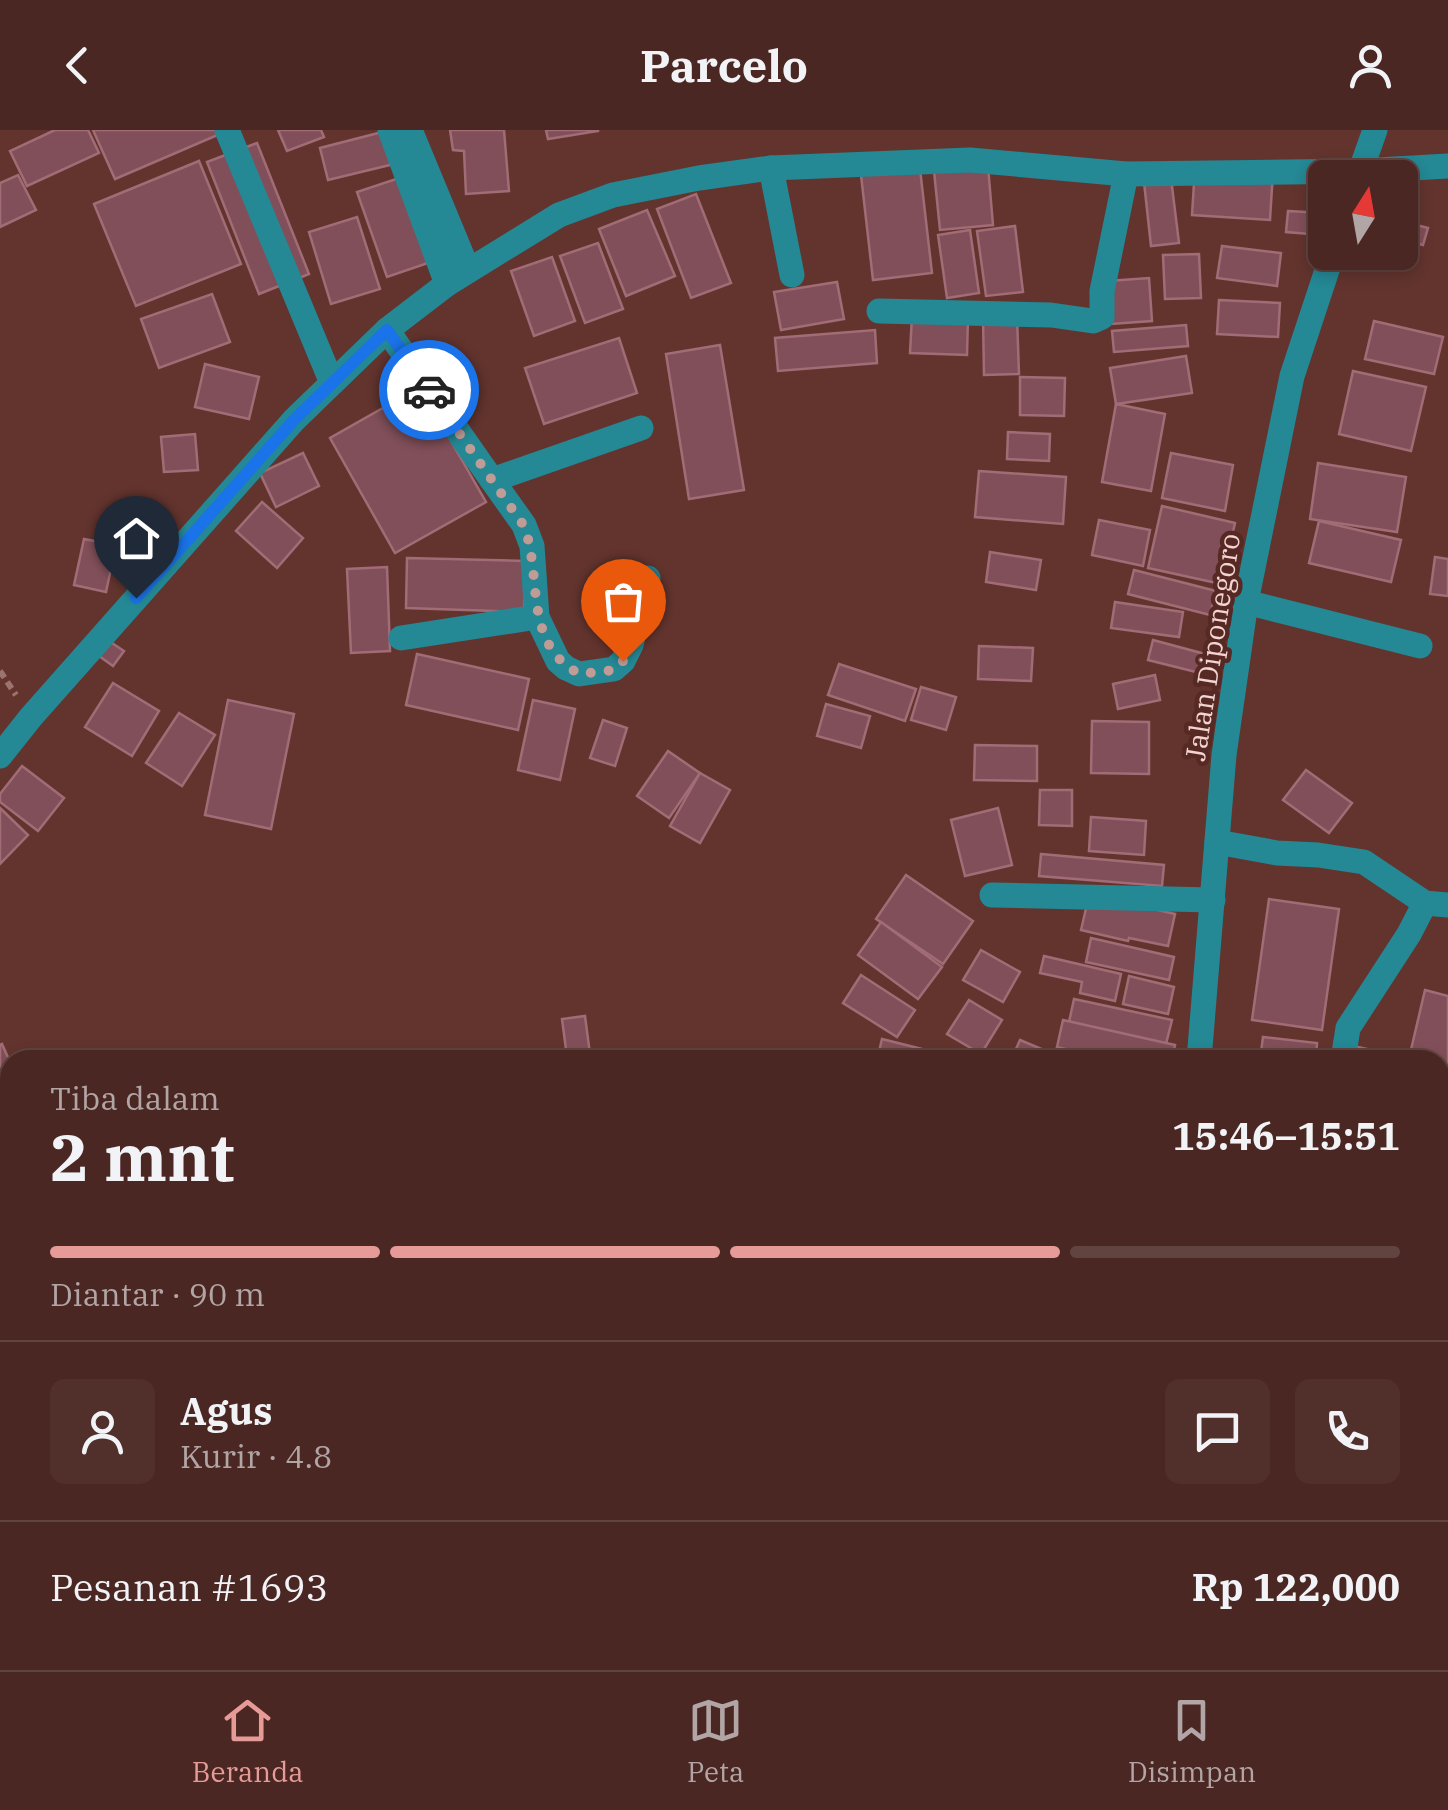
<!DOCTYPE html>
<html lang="id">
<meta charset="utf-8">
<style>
:root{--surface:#4a2722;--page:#512f2a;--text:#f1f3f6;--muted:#b2a5a5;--line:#614440;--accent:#e69b98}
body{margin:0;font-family:"IBM Plex Serif",serif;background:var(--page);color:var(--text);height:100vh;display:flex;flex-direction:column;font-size:38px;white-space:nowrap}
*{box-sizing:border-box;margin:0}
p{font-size:32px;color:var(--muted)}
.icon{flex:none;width:55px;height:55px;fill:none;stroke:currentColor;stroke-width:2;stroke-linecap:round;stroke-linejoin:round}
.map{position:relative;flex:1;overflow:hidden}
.panel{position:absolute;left:0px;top:920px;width:1450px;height:620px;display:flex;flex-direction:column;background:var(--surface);border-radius:30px 30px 0 0;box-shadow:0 5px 15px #0003,0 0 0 2px var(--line)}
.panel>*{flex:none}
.needle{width:65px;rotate:11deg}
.tools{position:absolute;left:1308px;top:30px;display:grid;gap:20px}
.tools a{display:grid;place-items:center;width:110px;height:110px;border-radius:15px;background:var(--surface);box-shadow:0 5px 15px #0003,0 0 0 2px var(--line);font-size:50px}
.pin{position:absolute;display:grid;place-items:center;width:85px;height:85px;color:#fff;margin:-102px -42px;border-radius:50% 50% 50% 0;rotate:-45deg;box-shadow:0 0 10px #0007}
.pin .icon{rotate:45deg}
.courier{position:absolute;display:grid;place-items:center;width:100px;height:100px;margin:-50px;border:8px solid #1a73e8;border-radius:50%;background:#fff;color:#222;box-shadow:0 2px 12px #0007}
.headline em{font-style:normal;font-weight:700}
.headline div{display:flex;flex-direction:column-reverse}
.headline{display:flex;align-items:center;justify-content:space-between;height:170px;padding:0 50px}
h1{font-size:65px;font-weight:700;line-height:75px}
.bar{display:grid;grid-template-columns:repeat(4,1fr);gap:15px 10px;align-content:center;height:120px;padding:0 50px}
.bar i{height:12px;border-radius:8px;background:var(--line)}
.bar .selected{background:var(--accent)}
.bar p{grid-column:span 4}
.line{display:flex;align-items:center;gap:25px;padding:0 50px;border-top:2px solid var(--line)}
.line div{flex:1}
.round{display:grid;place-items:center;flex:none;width:105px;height:105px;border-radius:15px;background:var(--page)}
header{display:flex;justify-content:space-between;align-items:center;height:130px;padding:0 50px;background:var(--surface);font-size:45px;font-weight:700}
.tab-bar{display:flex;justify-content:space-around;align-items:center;height:140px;border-top:2px solid var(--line);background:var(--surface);font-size:28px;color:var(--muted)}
.tab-bar a{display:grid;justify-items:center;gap:5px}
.tab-bar .selected{color:var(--accent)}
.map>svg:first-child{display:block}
</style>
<header><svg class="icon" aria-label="back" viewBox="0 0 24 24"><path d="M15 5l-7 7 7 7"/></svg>Parcelo<svg class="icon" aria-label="person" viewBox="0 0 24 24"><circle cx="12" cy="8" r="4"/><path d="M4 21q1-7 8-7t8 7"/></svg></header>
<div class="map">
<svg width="1448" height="1540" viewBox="0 0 1448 1540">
<rect width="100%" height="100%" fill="#63342e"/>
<g fill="#814f59" stroke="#a16c76" stroke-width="2.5">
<polygon points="55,0 88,0 99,23 27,56 10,21"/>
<polygon points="93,0 229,0 115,49"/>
<polygon points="278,0 321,0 324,7 287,21"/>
<polygon points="450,0 504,0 509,61 466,64 464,21 453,20"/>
<polygon points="546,0 598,0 598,1 548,9"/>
<polygon points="386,1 394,34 328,50 320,18"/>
<polygon points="257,13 309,144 259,164 207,32"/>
<polygon points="199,31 241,134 136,176 94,74"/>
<polygon points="988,36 993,95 940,100 934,41"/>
<polygon points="1195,37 1273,41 1270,90 1192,85"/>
<polygon points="920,39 932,143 873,150 861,45"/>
<polygon points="1170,40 1179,113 1151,116 1143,43"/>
<polygon points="18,45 36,80 0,97 0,53"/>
<polygon points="402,47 431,132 387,147 357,62"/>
<polygon points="696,64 731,153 691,168 657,79"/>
<polygon points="647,80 675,146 626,166 599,99"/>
<polygon points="1288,81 1324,83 1322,105 1286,102"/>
<polygon points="357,87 380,159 331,174 309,102"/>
<polygon points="1400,91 1428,98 1423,115 1400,109"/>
<polygon points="1015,96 1023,162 986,166 977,101"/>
<polygon points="970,100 979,163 947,168 938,105"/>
<polygon points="598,113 623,179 585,193 560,126"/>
<polygon points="1222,116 1281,123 1277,156 1217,148"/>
<polygon points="1199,124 1201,168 1165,169 1163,125"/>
<polygon points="552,127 575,191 534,206 511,141"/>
<polygon points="1149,148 1152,191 1111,194 1108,151"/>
<polygon points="837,152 844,189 781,200 774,162"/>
<polygon points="212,164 230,212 159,238 141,189"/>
<polygon points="1219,170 1280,173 1278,207 1217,204"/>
<polygon points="912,186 968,188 967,225 910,223"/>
<polygon points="1017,186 1019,244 984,245 983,187"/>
<polygon points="1374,191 1443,207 1434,244 1365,229"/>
<polygon points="1186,195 1188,216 1114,222 1112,201"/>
<polygon points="875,200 877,233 778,241 775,208"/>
<polygon points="619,208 637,263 544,294 525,238"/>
<polygon points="720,215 744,360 689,369 666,224"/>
<polygon points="1186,226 1192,263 1116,274 1110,238"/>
<polygon points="205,234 259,247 249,289 195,277"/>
<polygon points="1353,241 1426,257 1411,321 1339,304"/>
<polygon points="1020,247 1065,248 1064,286 1020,285"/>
<polygon points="420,257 486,372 395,423 330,308"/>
<polygon points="1116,274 1165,284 1151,361 1102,352"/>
<polygon points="1008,302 1050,304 1049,331 1007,329"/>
<polygon points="195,304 198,340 164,342 161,307"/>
<polygon points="303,323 319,356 276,377 260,343"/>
<polygon points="1171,323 1233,335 1225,381 1162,368"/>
<polygon points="1318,333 1406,347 1397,402 1310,389"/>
<polygon points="979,341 1066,347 1063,394 975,387"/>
<polygon points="262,372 303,408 277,438 236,401"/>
<polygon points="1162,376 1235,393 1221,454 1148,438"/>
<polygon points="1099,390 1150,400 1143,436 1092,425"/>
<polygon points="1319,391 1401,410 1391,452 1309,433"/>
<polygon points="84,409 116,415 106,462 74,455"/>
<polygon points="990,422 1041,430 1036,460 986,452"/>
<polygon points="1435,427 1448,429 1448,466 1430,464"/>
<polygon points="407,428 525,431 524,482 406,478"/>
<polygon points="387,437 390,521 351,523 347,439"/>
<polygon points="1134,440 1216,461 1210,485 1128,464"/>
<polygon points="1115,472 1183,482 1179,507 1111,498"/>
<polygon points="1153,510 1205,524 1200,543 1148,530"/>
<polygon points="109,511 124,521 113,536 99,526"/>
<polygon points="979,516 1033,518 1031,551 978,549"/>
<polygon points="417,524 529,549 518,600 406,575"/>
<polygon points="839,534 916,559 905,591 828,565"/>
<polygon points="1155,545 1160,570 1118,579 1113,554"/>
<polygon points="113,553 159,581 132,626 85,597"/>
<polygon points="921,557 956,567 946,600 911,590"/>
<polygon points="228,570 294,584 271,699 205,685"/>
<polygon points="533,570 575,579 560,650 518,640"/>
<polygon points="826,574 870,586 861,618 817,606"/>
<polygon points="179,583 215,605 182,656 146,633"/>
<polygon points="603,590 627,598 615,636 590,628"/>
<polygon points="1092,591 1149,592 1149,644 1091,643"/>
<polygon points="975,615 1037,616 1037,651 974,650"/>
<polygon points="668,621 700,643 669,688 637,666"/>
<polygon points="22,636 64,668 38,701 0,672 0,664"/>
<polygon points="1306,640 1352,673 1329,703 1283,670"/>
<polygon points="700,643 730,660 700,713 670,696"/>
<polygon points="1040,660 1072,660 1072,696 1039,695"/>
<polygon points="0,678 28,705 0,734"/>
<polygon points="998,678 1012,735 965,746 951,690"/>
<polygon points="1091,687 1146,691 1144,725 1089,721"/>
<polygon points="1041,724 1164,735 1162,756 1039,746"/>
<polygon points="906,745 973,791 943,834 876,789"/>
<polygon points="1269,769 1339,779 1322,900 1252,890"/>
<polygon points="1088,770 1128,773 1175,784 1168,816 1129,808 1128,811 1081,800"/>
<polygon points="881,792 942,837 918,869 858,825"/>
<polygon points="1091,808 1174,827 1169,850 1086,832"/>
<polygon points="981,820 1020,842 1003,872 963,850"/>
<polygon points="1044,826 1121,844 1115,871 1080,863 1082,852 1040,843"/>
<polygon points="861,845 915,880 897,907 843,873"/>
<polygon points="1129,846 1174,857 1168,884 1123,874"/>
<polygon points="1425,860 1448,866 1448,934 1410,924"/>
<polygon points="1074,869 1172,890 1166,914 1069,892"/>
<polygon points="969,870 1002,890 981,924 947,904"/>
<polygon points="585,886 590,924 567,927 562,889"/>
<polygon points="1063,890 1175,915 1172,930 1112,930 1057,917"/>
<polygon points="1263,907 1317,913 1316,930 1260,930"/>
<polygon points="882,909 950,926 949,930 877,930"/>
<polygon points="1020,910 1051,923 1048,930 1011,930"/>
<polygon points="2,914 10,932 10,948 0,952 0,915"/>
<polygon points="1358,917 1415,930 1355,930"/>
<polygon points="10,956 10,1013 8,1014 0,995 0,960"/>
<polygon points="0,1019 10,1020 10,1062 0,1061"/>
<rect x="0" y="1066" width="10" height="42"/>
<polygon points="1440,1170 1448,1172 1448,1229 1440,1227"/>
<polygon points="1440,1275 1448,1279 1448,1337 1440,1333"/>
<polygon points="18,1530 102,1530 101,1540 17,1535"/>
<polygon points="148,1530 183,1530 183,1540 149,1540"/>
<rect x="194" y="1530" width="50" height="10"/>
<polygon points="479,1530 530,1530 529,1540 478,1540"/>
<rect x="548" y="1530" width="47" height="10"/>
<rect x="630" y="1530" width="53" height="10"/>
<polygon points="1043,1530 1133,1530 1123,1540 1053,1540"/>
<polygon points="1266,1530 1295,1530 1300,1540 1249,1540"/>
<polygon points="1315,1530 1341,1530 1347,1540 1321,1540"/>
</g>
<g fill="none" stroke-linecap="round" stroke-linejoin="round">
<polyline stroke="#9c746f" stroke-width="6" stroke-dasharray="8 5" stroke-linecap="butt" points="0,541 16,565"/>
<g stroke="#248895" stroke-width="25">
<polyline points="227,0 332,253"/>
<polyline points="390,0 447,154"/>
<polyline points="410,0 468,140"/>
<polyline points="771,38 792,145"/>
<polyline points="1358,48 1375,0"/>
<polyline points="879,181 1051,185 1093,191 1102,187 1102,161 1126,44"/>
<polyline points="387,200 492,350 641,298"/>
<polyline points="492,350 524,395 532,416 537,487 558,531 566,538 579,544 614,539 623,531 631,515 648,448"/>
<polyline points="1246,472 1420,516"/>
<polyline points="401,508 537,487"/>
<polyline points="0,626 31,587 294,290 387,200 447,154 559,85 613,65 699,48 771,38 970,30 1126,44 1360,41 1448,36"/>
<polyline points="1217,712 1277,723 1318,725 1364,732 1425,773 1448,775"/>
<polyline points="992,765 1213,770"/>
<polyline points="1199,930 1224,625 1246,472 1292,246 1333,122"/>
<polyline points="1343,930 1348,898 1409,804 1425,773"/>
<polyline points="1440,1257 1448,1259"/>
<polyline points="0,1359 10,1309"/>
<polyline points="1440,1429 1448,1433"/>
<polyline points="0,1461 10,1462"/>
<polyline points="134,1530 134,1540"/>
<polyline points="611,1530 611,1540"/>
<polyline points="452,1540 452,1530"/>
<polyline points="1178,1540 1183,1530"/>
</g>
</g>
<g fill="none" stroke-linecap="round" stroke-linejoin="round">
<path stroke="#c09c97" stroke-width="10" stroke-dasharray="0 18" d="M 429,260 L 524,396 C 543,446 522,515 580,544 L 614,540 L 623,531"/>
<polyline stroke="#1a73e8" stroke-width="12" points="136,468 294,290 387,200 429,260"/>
</g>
<g text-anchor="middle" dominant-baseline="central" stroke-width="9" stroke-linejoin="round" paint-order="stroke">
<g font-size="28" fill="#f2d4d0" stroke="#572924">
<text transform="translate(1212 517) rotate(-81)">Jalan Diponegoro</text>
</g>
</g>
</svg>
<div class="tools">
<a><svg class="needle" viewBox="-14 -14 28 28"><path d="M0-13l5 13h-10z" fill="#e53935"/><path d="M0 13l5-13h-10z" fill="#b2a5a5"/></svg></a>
</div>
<div class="pin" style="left:623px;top:531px;background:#ea580c"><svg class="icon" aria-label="bag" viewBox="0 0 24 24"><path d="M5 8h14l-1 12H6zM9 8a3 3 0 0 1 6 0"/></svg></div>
<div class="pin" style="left:136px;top:468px;background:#1f2937"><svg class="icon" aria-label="home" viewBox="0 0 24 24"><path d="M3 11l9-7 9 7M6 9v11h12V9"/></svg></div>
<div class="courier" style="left:429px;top:260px"><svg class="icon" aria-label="car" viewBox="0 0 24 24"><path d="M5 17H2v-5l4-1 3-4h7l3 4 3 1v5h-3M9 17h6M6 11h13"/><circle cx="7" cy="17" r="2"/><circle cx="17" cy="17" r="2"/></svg></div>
<section class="panel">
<div class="headline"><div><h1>2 mnt</h1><p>Tiba dalam</p></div><em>15:46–15:51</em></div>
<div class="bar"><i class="selected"></i><i class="selected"></i><i class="selected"></i><i></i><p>Diantar · 90 m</p></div>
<div class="line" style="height:180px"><a class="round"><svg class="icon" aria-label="person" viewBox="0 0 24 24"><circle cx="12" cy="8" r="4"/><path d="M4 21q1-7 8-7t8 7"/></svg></a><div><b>Agus</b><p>Kurir · 4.8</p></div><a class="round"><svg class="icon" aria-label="chat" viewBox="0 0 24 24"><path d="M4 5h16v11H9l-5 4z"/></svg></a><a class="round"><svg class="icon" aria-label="phone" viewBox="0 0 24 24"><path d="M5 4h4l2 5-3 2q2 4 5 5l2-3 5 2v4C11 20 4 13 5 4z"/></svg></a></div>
<div class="line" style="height:130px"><div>Pesanan #1693</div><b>Rp 122,000</b></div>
</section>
</div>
<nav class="tab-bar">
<a class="selected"><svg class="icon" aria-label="home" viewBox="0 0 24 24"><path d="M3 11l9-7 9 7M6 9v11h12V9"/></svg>Beranda</a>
<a><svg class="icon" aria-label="map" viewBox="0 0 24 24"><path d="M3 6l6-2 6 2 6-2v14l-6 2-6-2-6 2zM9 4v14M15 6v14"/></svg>Peta</a>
<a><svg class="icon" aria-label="saved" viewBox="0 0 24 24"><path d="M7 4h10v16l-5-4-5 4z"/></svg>Disimpan</a>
</nav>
